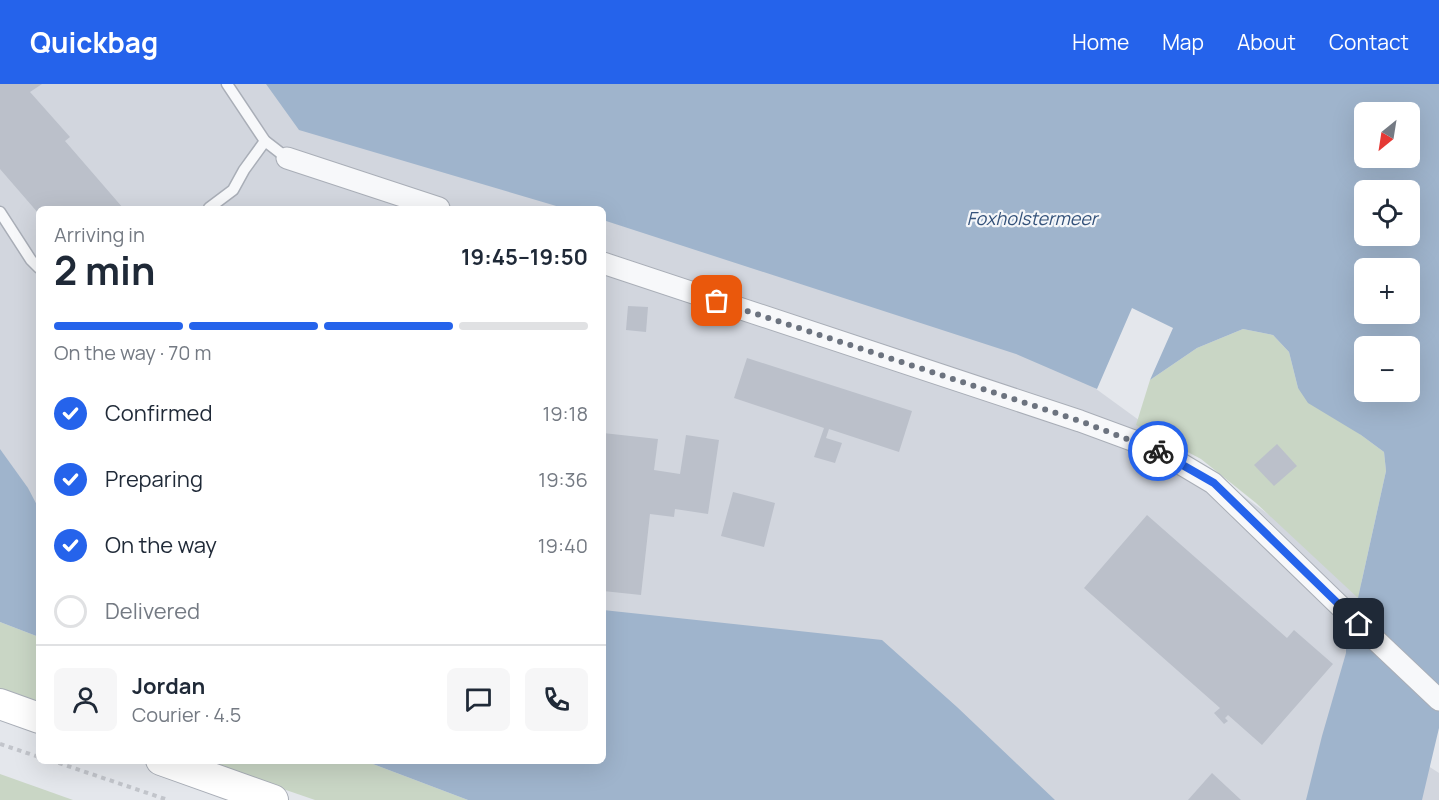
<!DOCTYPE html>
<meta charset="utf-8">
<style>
:root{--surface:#fff;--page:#f6f6f7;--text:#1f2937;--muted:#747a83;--line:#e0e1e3;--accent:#2563eb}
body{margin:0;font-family:Manrope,sans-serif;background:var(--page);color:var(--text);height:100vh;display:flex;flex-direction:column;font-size:22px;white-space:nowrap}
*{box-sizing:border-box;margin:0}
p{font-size:20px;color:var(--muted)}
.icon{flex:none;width:33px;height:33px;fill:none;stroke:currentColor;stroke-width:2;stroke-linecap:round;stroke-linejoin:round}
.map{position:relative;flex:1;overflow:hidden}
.panel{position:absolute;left:36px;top:122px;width:570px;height:558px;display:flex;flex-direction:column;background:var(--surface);border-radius:9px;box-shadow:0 6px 24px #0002}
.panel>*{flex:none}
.needle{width:39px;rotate:210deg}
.controls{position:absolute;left:1354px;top:18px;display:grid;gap:12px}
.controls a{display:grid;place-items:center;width:66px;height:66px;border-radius:9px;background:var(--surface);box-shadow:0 6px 24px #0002;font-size:30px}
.pin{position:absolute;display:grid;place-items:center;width:51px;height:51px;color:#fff;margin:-26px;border-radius:12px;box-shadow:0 3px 9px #0006}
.courier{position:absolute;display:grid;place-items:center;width:60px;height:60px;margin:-30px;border:4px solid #2563eb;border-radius:50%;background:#fff;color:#222;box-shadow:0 2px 8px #0007}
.head em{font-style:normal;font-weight:700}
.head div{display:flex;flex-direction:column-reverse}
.head{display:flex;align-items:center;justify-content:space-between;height:102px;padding:0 18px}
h1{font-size:39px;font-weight:700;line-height:45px}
.bar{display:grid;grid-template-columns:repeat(4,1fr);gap:9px 6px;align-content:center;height:72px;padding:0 18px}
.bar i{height:8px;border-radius:4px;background:var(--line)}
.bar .selected{background:var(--accent)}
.bar p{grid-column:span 4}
.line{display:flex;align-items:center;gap:15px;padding:0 18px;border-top:2px solid var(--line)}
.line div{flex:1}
.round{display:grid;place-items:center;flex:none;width:63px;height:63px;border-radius:9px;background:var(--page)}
ol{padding:0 18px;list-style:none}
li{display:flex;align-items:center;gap:18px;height:66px}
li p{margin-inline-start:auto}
li .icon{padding:6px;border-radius:50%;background:var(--accent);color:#fff;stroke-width:4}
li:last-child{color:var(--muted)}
li i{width:33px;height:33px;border:3px solid var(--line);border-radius:50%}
header{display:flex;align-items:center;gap:36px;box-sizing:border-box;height:84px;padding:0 30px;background:var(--accent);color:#fff}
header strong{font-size:28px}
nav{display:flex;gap:33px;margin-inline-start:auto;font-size:21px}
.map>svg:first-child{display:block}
</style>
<header>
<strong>Quickbag</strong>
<nav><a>Home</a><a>Map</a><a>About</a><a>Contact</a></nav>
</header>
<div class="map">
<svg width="1439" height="716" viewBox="0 0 1439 716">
<rect width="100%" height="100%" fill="#e4e7ec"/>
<g fill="#d2d6de">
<polygon points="0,0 281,0 581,124 39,124 39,436 0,389"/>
<polygon points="603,132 1055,275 1371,505 1308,716 1017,716 603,534"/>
<polygon points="1422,678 1439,689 1439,716 1409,716"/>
</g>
<g fill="#c9d6c5">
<polygon points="1243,245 1273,251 1289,268 1298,304 1384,368 1386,387 1358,514 1256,419 1201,375 1136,341 1150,296 1197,264"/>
<polygon points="0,538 39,553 39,620 0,606"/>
<polygon points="202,677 365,677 468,716 315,716"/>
<polygon points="0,690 73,716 0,716"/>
</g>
<g fill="#9fb4cc" fill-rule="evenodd">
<path d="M 266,0 L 1439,0 L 1439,644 L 1422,716 L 1306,716 L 1322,652 L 1346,569 L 1346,546 L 1358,514 L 1386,387 L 1384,368 L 1361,351 L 1308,319 L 1298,304 L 1289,268 L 1273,251 L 1243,245 L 1197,264 L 1150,296 L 1173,244 L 1132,224 L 1097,305 L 1016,270 L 603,136 L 603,124 L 563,124 L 299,46 ZM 1365,28 L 1410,28 L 1410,74 L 1365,74 ZM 1365,106 L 1410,106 L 1410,152 L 1365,152 ZM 1365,184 L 1410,184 L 1410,230 L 1365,230 ZM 1365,262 L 1410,262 L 1410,308 L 1365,308 Z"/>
<polygon points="0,365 28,404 39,425 39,553 0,538"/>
<polygon points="603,526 882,556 957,623 1055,716 468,716 365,677 603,676"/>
</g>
<g fill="#bbc0ca">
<polygon points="0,0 42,0 30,8 70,53 65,57 123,124 39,124 39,130 0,85"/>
<polygon points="628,222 648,223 646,248 626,246"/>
<polygon points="747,274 912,327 899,368 829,345 826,354 842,359 835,379 814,373 824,344 734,314"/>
<polygon points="603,349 658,355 654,386 680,390 686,351 719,356 708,430 675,425 674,433 650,430 641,511 603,507"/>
<polygon points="1277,360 1297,382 1274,402 1254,381"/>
<polygon points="733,408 775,419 764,463 721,452"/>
<polygon points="1147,431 1287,554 1294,546 1333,580 1262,661 1228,631 1225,634 1228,637 1224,640 1214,629 1220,624 1084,504"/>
<polygon points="1212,689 1241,716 1188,716"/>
</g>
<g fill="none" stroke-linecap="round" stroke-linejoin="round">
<g stroke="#a9aeb7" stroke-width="13">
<g id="lane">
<polyline points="227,0 265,57 287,74"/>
<polyline points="209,124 233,106 244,86 265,57"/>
<polyline points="0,128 31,176 39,184"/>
</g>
</g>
<g stroke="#a9aeb7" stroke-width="23">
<g id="street">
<polyline points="287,74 439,124"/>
<polyline points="603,179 1080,337 1156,365 1213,399 1343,525 1439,616"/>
</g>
</g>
<g stroke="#a9aeb7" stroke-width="32">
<g id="secondary">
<polyline points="0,620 39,634"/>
<polyline points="161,676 273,716"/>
</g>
</g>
<g stroke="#c2c5cb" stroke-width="4" stroke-dasharray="4.5 4.5" stroke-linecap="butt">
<polyline points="0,660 39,673"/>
<polyline points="50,676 168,716"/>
</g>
<use href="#lane" stroke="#f7f8fa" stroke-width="10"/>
<use href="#street" stroke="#f7f8fa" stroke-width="21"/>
<use href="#secondary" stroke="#fff" stroke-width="30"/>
</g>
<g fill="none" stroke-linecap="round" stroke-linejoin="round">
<polyline stroke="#6c737f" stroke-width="6" stroke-dasharray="0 10.8" points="717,217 1080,337 1158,367"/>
<polyline stroke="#2563eb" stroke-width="8" points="1158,367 1214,399 1359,540"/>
</g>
<g text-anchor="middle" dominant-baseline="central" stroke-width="4.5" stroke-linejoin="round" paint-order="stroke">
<g font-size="18" font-style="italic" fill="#34527a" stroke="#f4f6f9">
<text x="1032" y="134">Foxholstermeer</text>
</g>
</g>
</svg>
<div class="controls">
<a><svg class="needle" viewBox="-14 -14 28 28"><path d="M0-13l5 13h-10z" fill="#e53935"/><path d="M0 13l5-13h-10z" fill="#747a83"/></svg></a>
<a><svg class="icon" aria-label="locate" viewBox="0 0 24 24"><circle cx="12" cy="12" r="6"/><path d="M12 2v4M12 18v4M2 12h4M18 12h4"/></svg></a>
<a>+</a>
<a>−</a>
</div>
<div class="pin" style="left:717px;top:217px;background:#ea580c"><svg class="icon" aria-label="bag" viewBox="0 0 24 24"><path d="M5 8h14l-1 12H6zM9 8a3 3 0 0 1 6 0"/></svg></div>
<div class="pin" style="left:1359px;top:540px;background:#1f2937"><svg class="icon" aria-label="home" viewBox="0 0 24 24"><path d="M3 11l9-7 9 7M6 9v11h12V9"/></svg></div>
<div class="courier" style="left:1158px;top:367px"><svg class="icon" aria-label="bike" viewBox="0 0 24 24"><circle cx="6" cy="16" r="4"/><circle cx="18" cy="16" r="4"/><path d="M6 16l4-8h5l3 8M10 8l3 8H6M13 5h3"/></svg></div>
<section class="panel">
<div class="head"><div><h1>2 min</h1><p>Arriving in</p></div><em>19:45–19:50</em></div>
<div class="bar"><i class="selected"></i><i class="selected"></i><i class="selected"></i><i></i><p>On the way · 70 m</p></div>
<ol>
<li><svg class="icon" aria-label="check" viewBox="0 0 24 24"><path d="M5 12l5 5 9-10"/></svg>Confirmed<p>19:18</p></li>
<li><svg class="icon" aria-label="check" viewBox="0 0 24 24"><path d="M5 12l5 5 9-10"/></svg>Preparing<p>19:36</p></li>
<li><svg class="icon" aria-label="check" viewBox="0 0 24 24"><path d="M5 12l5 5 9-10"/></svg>On the way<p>19:40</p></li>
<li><i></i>Delivered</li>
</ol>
<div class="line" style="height:108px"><a class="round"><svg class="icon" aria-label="person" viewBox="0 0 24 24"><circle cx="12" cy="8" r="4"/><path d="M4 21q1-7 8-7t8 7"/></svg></a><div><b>Jordan</b><p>Courier · 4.5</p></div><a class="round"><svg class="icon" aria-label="chat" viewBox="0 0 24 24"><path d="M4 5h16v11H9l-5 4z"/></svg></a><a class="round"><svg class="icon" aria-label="phone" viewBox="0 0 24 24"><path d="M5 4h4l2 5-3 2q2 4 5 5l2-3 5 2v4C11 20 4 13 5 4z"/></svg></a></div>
</section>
</div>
